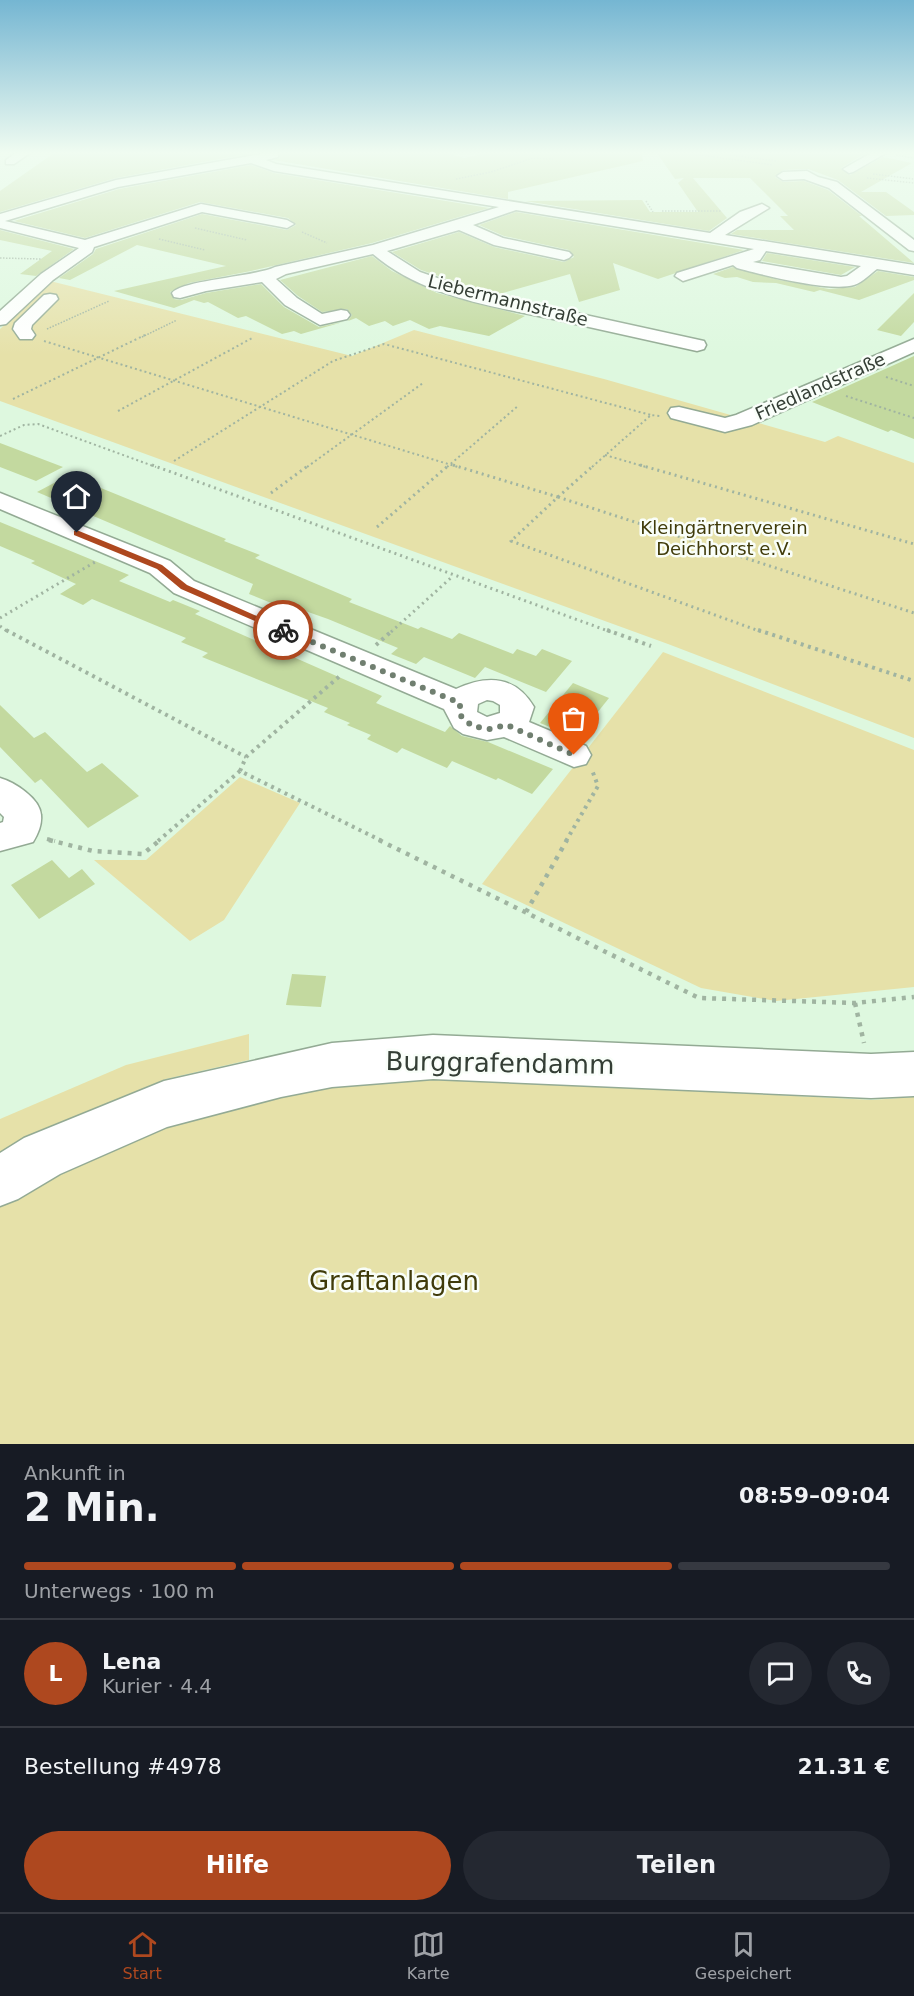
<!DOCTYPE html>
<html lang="de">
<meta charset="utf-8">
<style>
:root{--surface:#171b24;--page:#242831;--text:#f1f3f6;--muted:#9ea1a6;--line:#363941;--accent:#ae481f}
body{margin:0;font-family:"DejaVu Sans",sans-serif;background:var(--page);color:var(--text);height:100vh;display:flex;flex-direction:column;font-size:22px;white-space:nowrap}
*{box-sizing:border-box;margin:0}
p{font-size:20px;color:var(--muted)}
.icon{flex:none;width:33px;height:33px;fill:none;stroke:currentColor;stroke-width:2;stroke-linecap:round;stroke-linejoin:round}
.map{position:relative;height:1444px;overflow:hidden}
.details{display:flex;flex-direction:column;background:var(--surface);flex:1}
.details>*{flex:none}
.pin{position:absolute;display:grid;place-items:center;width:51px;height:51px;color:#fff;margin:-62px -26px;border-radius:50% 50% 50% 0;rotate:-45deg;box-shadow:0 0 6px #0007}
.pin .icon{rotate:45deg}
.courier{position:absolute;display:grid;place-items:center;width:60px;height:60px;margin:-30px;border:4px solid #ae481f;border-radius:50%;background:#fff;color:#222;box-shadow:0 2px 8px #0007}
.head em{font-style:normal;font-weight:700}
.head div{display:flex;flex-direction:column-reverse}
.head{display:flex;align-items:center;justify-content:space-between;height:102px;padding:0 24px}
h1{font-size:39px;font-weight:700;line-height:45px}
.bar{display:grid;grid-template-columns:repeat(4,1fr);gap:9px 6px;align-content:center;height:72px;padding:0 24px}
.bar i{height:8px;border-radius:4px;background:var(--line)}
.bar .on{background:var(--accent)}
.bar p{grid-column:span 4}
.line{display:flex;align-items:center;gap:15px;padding:0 24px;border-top:2px solid var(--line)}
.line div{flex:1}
.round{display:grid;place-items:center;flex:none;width:63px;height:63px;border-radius:32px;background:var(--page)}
.cta{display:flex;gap:12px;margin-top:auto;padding:12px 24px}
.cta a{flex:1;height:69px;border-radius:36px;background:var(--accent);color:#fff;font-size:24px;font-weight:700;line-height:69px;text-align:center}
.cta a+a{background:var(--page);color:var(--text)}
.tabs{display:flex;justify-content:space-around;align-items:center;height:84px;border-top:2px solid var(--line);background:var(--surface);font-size:16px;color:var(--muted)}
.tabs a{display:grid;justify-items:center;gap:3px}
.tabs .on{color:var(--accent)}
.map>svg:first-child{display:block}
</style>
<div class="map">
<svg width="914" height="1444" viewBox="0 0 914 1444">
<rect width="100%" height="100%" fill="#def8df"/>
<g fill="#e6e1a9">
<polygon points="50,281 352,356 414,330 604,379 825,442 838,436 914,463 914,738 668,644 0,401 0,329"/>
<polygon points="663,652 914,750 914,987 776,1001 701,988 482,884"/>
<polygon points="240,777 300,803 224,920 190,941 94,860 146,860"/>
<polygon points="249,1034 249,1060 166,1079 32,1134 0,1153 0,1119 126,1065"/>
<polygon points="408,1076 872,1100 914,1097 914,1444 0,1444 0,1204 50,1174 156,1129 232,1103"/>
</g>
<g fill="#c3d99f">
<polygon points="54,153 253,153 116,178 0,212 0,191"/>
<polygon points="280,153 448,153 464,158 487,153 642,153 643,161 508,192 508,199 273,160 280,158"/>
<polygon points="657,153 864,154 841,168 850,175 883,157 912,163 861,192 886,192 914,212 914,215 886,216 838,180 808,169 783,170 775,177 783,182 804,181 828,190 862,216 859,216 914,263 731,234 737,230 794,230 780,216 788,216 750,178 693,178 727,218 709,231 525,201 642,200 650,212 698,212 678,183 684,178 675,179"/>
<polygon points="251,165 274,173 489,208 372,243 251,271 189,283 170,292 174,299 181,300 206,293 261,284 284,307 319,327 343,322 301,334 294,331 282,334 246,316 238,318 208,302 204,303 194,300 174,308 114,291 226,266 137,245 70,280 59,278 93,254 96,249 202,214 287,230 296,225 288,218 200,202 85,238 14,221 119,189"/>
<polygon points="516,212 744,250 658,279 613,263 620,290 579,302 570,274 499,294 473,288 421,270 392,252 459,232 494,247 564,262 574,257 569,250 504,236 479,225"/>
<polygon points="0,230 74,249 36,276 20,274 52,251 0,240"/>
<polygon points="767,253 855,267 841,275 762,261"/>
<polygon points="372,256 392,271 437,293 525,316 489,336 440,326 429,329 410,320 393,326 385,321 369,326 356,318 348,321 352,315 347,309 322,312 298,296 280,280"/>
<polygon points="733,267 779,280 829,289 855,287 878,271 914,277 914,280 859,300 820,290 814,292 776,283 753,282 737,277 725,278 713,274"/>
<polygon points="914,293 914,322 901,336 877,330"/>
<polygon points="914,356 914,439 891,430 888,432 812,402"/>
<polygon points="0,443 63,467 36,481 0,467"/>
<polygon points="69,475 226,539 224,541 260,555 255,558 352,599 349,602 418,629 421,627 452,639 459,633 513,654 517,649 536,656 542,649 572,661 546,692 485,667 475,678 424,657 416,664 391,654 398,648 328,619 291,606 286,609 249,594 253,584 37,492"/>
<polygon points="0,522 129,575 119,581 170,602 173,600 200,611 195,614 382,696 376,703 445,732 450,726 462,736 488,742 553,769 532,794 498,778 496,780 452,761 447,768 402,748 397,753 367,739 371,735 347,725 350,723 324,712 328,708 202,657 208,653 181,642 186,638 92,599 83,605 60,594 76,584 31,563 35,561 0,546"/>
<polygon points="573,683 609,698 577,738 540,723"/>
<polygon points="0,705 34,738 45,732 87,772 102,763 139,796 88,828 41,779 35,783 0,747"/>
<polygon points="52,860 69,878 82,869 95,884 39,919 11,885"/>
<polygon points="292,974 326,976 321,1007 286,1005"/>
</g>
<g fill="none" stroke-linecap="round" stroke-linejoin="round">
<g stroke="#93aa94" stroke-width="3">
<g id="minor">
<polygon points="16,153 30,153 14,164 6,164 6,160"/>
<path d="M 266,153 L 278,153 L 278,157 L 266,160 L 276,164 L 710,233 L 740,212 L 762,204 L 769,208 L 725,235 L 914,265 L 914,275 L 877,269 C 870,274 863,282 854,285 C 830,292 763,275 737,268 L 733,265 L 683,281 L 675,276 L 677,273 L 754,249 L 516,210 L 473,225 L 503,238 L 569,252 L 572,255 L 569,258 L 564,260 L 494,245 L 459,230 L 387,251 L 420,272 L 472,290 L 704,341 L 706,345 L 704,349 L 697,351 C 652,341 607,331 562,321 C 498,307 424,298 373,254 L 286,274 L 276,279 L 297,298 L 322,314 L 341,310 L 347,311 L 350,315 L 347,319 L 320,325 L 285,305 L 262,282 L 206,291 L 180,298 L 174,297 L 172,293 C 182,280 254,277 275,267 L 373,245 L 499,207 L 274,171 L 251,163 L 118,187 L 5,221 L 85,240 L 201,204 L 287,220 L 294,224 L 287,228 L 202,212 L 94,247 L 92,252 L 53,280 L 6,324 L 0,325 L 0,311 L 41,274 L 79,248 L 0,228 L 0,214 L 116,180 ZM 766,251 L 861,266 L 847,276 L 841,277 L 753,262 L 760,260 Z"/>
<polygon points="871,153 886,153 853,172 849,173 843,169"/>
<polygon points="807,171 818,177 837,182 914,240 914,251 909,250 829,188 804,179 783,180 777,176 783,172"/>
<polygon points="50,294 56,295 58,299 32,325 31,329 35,335 32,339 20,339 13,329 15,323 44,295"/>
<polygon points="914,339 914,352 752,425 725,432 671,418 668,413 671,408 679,407 725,418 736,415"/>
<path d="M 0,493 L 170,561 L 194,581 L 456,689 C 487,675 515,675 534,707 L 529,722 L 586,746 L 591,755 L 586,764 L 574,767 L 504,737 L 487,740 L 463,734 L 454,728 L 444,709 L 174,593 L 150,573 L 0,509 ZM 487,700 L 493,701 L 500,705 L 500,713 L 487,717 L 477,712 L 478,704 Z"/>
<path d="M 0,778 C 14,782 40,798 41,815 C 42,824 38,834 33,842 L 0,851 L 0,823 L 3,822 L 4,817 L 0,813 Z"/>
<polygon points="433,1035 871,1054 914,1052 914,1096 871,1098 433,1079 332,1087 281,1097 167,1127 60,1174 18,1199 0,1206 0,1153 24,1138 164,1081 332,1043"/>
</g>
</g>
<g stroke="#a0b4a1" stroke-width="1.5" stroke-dasharray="1.5 1.5" stroke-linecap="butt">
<polyline points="684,153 773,165"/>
<polyline points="715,153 777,161"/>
<polyline points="896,155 914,158"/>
<polyline points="873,174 914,179"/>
<polyline points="867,178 914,183"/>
<polyline points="456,179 491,172 533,158 553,159"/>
<polyline points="646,201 653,212"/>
<polyline points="662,211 721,211"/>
<polyline points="195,228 247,240"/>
<polyline points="302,232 327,243"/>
<polyline points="159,239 205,250"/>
<polyline points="0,258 41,259"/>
<polyline points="47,329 109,301"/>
<polyline points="142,337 177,320"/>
</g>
<g stroke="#a0b4a1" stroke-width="2" stroke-dasharray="2 3" stroke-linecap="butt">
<polyline points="44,341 458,467"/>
<polyline points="886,377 914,386"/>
<polyline points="846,396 914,418"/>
<polyline points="13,399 145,335"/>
<polyline points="118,411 254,337"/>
<polyline points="0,436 24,425 38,424 156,467"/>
<polyline points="605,455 646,467"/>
<polyline points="174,461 333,361 384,344 651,415"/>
<polyline points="307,467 423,383"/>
<polyline points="447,467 518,406"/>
<polyline points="592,467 651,415 660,416"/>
</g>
<g stroke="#a0b4a1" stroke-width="3" stroke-dasharray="2 4" stroke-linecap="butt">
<polyline points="152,465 611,632"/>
<polyline points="453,465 558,497 511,541 762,632"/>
<polyline points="640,465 914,544"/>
<polyline points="271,493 309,465"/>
<polyline points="558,497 914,613"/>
<polyline points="558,497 594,465"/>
<polyline points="377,527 449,465"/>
<polyline points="0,618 95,562"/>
<polyline points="0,626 8,632"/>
<polyline points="391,632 453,576"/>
</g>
<g stroke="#a0b4a1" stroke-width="4" stroke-dasharray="3 4.5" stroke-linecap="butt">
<polyline points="6,630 246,757"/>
<polyline points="607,630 651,646"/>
<polyline points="758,630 914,681"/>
<polyline points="376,645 393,630"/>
<polyline points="240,771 246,757 341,675"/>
<polyline points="47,839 55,841"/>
<polyline points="158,841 240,771 382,841"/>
<polyline points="566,841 598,786 592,770"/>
</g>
<g stroke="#a0b4a1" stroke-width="4.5" stroke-dasharray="4 6" stroke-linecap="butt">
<polyline points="49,840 93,851 143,854 160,840"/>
<polyline points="379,840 699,998 855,1003 914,997"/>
<polyline points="526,912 567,840"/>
<polyline points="855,1003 864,1043"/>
</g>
<use href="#minor" fill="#fff" fill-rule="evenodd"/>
</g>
<linearGradient id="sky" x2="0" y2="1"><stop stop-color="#75b6d2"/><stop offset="0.43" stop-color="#f0fcf1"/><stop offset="1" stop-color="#f0fcf1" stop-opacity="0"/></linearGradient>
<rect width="914" height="355" fill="url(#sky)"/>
<polygon fill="#ae481f" points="74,531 79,531 162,565 187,585 288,630 280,632 181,589 157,569 74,535"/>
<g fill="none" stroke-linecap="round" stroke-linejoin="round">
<polyline stroke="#707f70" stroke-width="6" stroke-dasharray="0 10.8" points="283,630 460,703 460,715 472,726 490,729 507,725 574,755"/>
</g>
<g text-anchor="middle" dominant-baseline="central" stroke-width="5" stroke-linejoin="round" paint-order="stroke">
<g font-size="18" fill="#343e35" stroke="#f9fef9">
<text transform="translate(508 300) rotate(14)">Liebermannstraße</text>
<text transform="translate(820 386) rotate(-24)">Friedlandstraße</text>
</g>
<g font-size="18" fill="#403b0a" stroke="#f9fef9">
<text x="724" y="527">Kleingärtnerverein<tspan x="724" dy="21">Deichhorst e.V.</tspan></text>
</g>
<g font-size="26" fill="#343e35" stroke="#f9fef9">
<text transform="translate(500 1063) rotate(1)">Burggrafendamm</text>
</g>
<g font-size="26" fill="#403b0a" stroke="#f9fef9">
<text x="394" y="1281">Graftanlagen</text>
</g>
</g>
</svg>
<div class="pin" style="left:574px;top:755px;background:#ea580c"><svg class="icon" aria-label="bag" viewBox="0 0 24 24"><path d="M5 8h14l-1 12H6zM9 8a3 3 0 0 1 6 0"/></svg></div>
<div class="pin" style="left:77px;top:533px;background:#1f2937"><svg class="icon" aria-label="home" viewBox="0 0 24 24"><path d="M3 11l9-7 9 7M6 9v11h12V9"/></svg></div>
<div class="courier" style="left:283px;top:630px"><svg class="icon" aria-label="bike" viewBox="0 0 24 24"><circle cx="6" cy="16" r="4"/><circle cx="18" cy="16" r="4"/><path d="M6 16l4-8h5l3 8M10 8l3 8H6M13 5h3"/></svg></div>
</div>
<section class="details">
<div class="head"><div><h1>2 Min.</h1><p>Ankunft in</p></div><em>08:59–09:04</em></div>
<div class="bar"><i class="on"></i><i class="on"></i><i class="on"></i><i></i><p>Unterwegs · 100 m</p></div>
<div class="line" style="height:108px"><b class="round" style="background:var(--accent);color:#fff">L</b><div><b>Lena</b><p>Kurier · 4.4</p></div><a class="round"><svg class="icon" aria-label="chat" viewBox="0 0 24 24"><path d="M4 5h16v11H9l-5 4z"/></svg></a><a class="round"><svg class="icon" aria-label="phone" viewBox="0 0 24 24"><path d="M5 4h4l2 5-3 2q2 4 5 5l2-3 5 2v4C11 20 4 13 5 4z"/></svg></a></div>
<div class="line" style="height:78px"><div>Bestellung #4978</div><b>21.31 €</b></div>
<div class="cta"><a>Hilfe</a><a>Teilen</a></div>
</section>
<nav class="tabs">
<a class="on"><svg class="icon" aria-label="home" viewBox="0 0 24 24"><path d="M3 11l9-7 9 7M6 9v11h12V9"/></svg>Start</a>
<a><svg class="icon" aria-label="map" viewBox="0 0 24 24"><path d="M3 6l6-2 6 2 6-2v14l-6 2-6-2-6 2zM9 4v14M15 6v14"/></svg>Karte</a>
<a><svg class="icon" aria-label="saved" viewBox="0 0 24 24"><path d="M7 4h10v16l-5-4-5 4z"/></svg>Gespeichert</a>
</nav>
